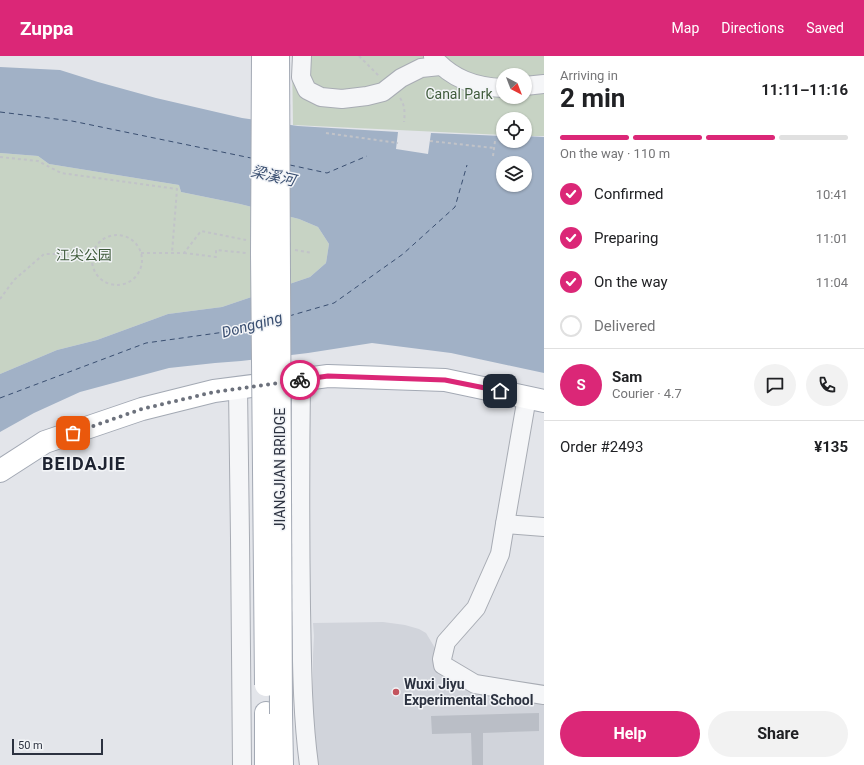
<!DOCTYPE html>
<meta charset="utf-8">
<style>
:root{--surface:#fff;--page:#f2f2f2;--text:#202124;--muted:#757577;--line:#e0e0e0;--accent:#db2777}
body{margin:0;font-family:Roboto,"Noto Sans SC",sans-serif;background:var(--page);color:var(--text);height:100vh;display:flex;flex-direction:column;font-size:15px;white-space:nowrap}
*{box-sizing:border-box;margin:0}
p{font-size:13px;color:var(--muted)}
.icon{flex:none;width:22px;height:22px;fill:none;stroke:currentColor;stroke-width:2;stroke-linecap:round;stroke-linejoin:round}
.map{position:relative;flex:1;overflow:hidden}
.drawer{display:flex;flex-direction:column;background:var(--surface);width:320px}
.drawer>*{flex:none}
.needle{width:26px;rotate:138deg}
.tools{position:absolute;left:496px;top:12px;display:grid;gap:8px}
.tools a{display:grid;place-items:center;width:36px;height:36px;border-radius:50%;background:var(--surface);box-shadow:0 1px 3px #0004;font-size:20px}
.scale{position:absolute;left:12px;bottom:10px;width:91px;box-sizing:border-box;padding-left:4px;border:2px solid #2c3240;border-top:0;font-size:11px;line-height:14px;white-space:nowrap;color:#2c3240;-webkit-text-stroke:3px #f2f4f7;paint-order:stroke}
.pin{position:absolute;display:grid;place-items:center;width:34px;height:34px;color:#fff;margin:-17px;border-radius:8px;box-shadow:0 2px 6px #0006}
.courier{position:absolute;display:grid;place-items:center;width:40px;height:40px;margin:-20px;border:3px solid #db2777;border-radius:50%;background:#fff;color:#222;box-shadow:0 1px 5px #0007}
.head em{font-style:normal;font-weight:700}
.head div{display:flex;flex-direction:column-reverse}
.head{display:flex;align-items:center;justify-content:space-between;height:68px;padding:0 16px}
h1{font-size:26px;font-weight:700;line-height:30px}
.bar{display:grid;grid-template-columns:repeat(4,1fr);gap:6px 4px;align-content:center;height:48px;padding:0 16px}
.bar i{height:5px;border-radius:3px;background:var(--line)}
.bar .on{background:var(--accent)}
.bar p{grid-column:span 4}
.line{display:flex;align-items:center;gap:10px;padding:0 16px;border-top:1px solid var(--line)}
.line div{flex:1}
.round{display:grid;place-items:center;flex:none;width:42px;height:42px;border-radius:21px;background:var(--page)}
ol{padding:0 16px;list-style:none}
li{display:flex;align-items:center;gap:12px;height:44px}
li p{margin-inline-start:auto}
li .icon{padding:4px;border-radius:50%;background:var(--accent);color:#fff;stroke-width:4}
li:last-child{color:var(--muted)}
li i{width:22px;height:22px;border:2px solid var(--line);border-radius:50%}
.action{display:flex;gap:8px;margin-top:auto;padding:8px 16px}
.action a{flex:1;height:46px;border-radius:24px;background:var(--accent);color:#fff;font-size:16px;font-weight:700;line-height:46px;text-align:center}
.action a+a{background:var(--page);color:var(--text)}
header{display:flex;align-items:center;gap:24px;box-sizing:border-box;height:56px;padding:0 20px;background:var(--accent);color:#fff}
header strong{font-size:19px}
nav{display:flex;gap:22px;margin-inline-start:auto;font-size:14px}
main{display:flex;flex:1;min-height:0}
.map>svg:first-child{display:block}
</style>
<header>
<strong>Zuppa</strong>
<nav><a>Map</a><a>Directions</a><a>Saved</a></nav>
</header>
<main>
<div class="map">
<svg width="544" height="709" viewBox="0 0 544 709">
<rect width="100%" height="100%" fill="#e3e5ea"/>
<polygon fill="#d1d4db" points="383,566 405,569 419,573 426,577 438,597 472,633 489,640 542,639 544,641 544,709 313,709 313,599 314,580 313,567"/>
<g fill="#c7d3c4" fill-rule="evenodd">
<path d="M 292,0 L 544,0 L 544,80 L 525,80 L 525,63 L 503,63 L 503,79 L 293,69 ZM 503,19 L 525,19 L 525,41 L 503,41 Z"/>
<polygon points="0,97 38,100 49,108 179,129 181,136 240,148 299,163 318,171 329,188 326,207 310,221 222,251 168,258 97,284 57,294 0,318"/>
</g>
<path fill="#a1b1c6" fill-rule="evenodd" d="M 0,11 L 60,14 L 98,26 L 156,42 L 242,62 L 298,70 L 398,76 L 396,93 L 428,98 L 431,77 L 503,80 L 503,85 L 525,85 L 525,80 L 544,81 L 544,317 L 451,297 L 372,287 L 308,297 L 241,305 L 215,307 L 169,312 L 80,336 L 34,357 L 0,376 L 0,318 L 57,294 L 97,284 L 168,258 L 222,251 L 310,221 L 326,207 L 329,188 L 318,171 L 299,163 L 240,148 L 181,136 L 179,129 L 49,108 L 38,100 L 0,97 ZM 503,107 L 525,107 L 525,129 L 503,129 Z"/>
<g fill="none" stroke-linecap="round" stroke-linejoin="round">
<g stroke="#3a4f71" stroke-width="1" stroke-dasharray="5 4" stroke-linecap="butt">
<polyline points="0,56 72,65 251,102"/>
<polyline points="290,109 327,117 367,100"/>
<polyline points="289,260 334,247 403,198 455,151 467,109"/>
<polyline points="0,342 146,287 232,275 251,270"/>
</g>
</g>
<polygon fill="#babec6" points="539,657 539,675 483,677 483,709 472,709 471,677 432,678 431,660"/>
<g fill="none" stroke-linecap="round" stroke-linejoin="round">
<g stroke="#a8acb4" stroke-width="20">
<g id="minor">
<polyline points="302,0 301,21 307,34 321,41 342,43 367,40 383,36 401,22 421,12 440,10"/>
<path d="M 433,1 C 452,23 475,31 503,32"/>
<polyline points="525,30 544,28"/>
<path d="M 301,324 C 300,400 300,476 301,552 C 302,604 302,657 309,709"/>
<polyline points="238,332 240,482 242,709"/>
<polyline points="527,341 505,468 500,498 476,552 446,586 442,603 443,609 475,628 544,639"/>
<polyline points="505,468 544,471"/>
</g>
</g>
<g stroke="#a3a9b4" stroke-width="24">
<g id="major">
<polyline points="0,415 45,386 142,353 214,335 328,320 445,324 544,345"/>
<polyline points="281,658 282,709"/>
<polyline points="266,709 266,657"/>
</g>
</g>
<g stroke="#c1c3c8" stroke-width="2" stroke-dasharray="3 3" stroke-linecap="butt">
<polyline points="359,0 379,20"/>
<path d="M 400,42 C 405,49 405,57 404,66"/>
<polyline points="326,77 398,87"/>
<polyline points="430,85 494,92"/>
<polyline points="493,100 495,85"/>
<polyline points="0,101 38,105 61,117 177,133 172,197"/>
<circle cx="117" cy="204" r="25"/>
<polyline points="295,194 312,197"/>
<polyline points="141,197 184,197 201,175 246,184"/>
<polyline points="184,197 216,201 216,194 246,197"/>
<polyline points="0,243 14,224 44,198 66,198 91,201"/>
</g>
<use href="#minor" stroke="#f5f6f8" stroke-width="18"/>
<use href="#major" stroke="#fff" stroke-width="22"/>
<g stroke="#a3a9b4" stroke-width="24" stroke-linecap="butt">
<g id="major-bridge">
<polyline points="263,0 262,198 266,629"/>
<polyline points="278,0 281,658"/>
</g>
</g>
<use href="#major-bridge" stroke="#fff" stroke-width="22"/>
</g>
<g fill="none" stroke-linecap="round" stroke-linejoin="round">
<polyline stroke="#6c717c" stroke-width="4" stroke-dasharray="0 7.2" points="73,377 142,353 214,336 300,324"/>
<polyline stroke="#db2777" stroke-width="5" points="300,324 328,320 445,324 500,335"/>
</g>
<circle fill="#c3545e" stroke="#f2f4f7" stroke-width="1.5" cx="396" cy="636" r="4"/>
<g text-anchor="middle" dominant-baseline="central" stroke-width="3" stroke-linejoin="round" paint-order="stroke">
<g font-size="14" fill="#3f5b3b" stroke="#f2f4f7">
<text x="459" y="38">Canal Park</text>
<text x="84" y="199">江尖公园</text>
</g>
<g font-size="14" fill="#2c3240" stroke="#f2f4f7">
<text transform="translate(280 413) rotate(-90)">JIANGJIAN BRIDGE</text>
</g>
<g font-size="14" font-weight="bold" fill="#2c3240" stroke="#f2f4f7" text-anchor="start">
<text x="404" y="628">Wuxi Jiyu<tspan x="404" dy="16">Experimental School</tspan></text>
</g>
<g font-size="15" font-style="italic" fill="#3a4f71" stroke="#f2f4f7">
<text transform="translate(273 120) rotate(13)">梁溪河</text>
<text transform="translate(252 269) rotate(-15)">Dongqing</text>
</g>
<g font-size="18" font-weight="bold" letter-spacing="1" fill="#1e2331" stroke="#f2f4f7">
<text x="84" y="407">BEIDAJIE</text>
</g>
</g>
</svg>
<div class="tools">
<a><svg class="needle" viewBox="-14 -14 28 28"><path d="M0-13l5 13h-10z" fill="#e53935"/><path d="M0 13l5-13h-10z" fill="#757577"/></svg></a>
<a><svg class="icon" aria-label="locate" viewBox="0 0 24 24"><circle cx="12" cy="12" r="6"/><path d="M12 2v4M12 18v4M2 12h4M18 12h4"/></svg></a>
<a><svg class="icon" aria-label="layers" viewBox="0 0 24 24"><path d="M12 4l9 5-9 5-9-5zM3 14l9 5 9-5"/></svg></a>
</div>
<div class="scale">50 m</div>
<div class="pin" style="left:73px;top:377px;background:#ea580c"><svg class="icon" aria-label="bag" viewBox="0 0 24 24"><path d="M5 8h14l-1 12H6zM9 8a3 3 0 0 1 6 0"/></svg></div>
<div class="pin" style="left:500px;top:335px;background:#1f2937"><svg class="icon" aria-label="home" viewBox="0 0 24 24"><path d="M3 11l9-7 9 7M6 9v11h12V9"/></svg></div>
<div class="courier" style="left:300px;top:324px"><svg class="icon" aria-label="bike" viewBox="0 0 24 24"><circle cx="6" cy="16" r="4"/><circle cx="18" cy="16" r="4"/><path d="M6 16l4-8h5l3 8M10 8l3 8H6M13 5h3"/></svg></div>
</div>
<section class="drawer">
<div class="head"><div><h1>2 min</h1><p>Arriving in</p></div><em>11:11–11:16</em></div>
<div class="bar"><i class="on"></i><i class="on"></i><i class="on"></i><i></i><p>On the way · 110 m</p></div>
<ol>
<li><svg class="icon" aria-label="check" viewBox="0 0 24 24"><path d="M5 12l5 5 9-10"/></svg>Confirmed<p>10:41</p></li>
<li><svg class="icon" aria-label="check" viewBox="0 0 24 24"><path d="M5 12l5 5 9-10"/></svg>Preparing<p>11:01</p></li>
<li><svg class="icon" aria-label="check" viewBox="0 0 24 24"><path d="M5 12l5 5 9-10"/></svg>On the way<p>11:04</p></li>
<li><i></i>Delivered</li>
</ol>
<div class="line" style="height:72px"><b class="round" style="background:var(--accent);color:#fff">S</b><div><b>Sam</b><p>Courier · 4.7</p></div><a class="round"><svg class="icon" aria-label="chat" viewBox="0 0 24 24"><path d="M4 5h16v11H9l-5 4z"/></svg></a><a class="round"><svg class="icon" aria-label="phone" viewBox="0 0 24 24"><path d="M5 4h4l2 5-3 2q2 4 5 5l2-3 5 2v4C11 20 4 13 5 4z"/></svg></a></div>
<div class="line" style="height:52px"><div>Order #2493</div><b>¥135</b></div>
<div class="action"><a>Help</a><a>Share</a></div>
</section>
</main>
